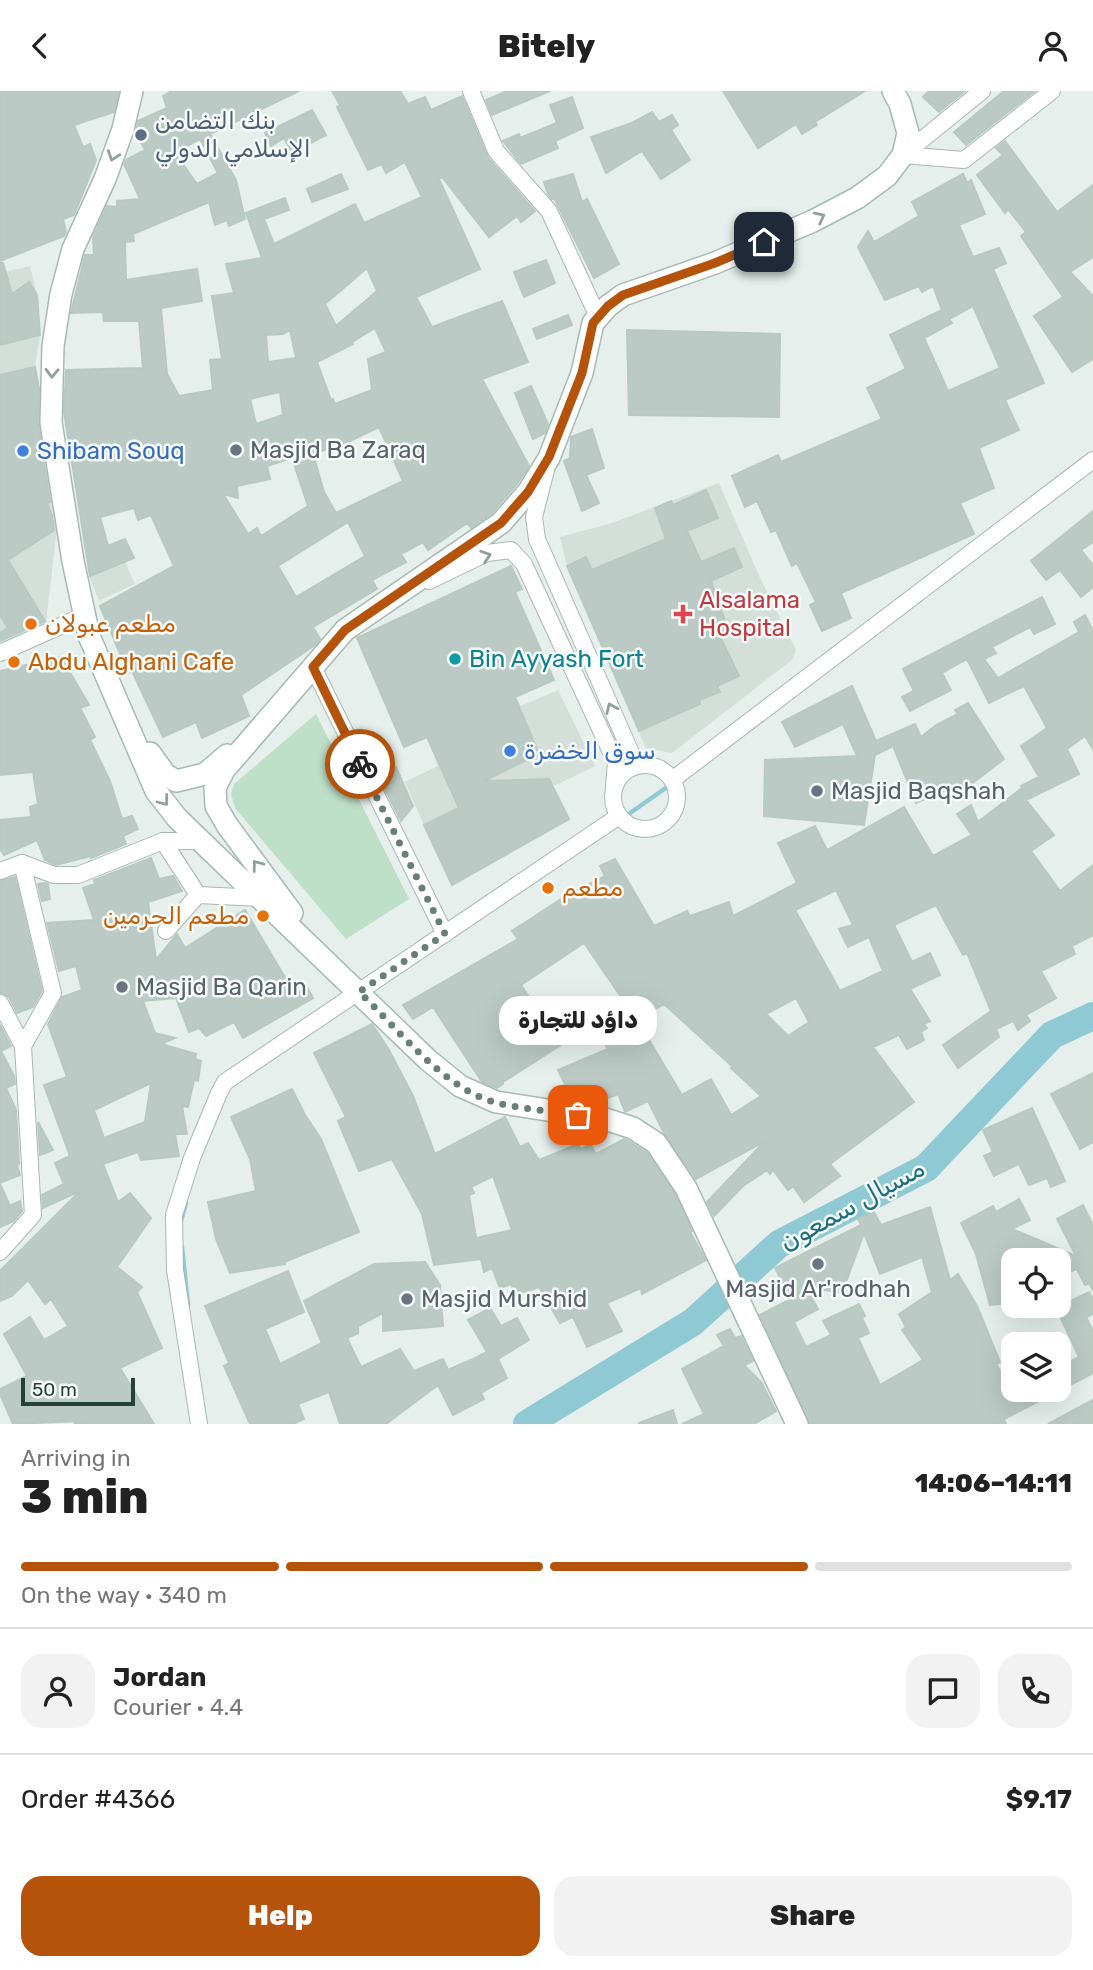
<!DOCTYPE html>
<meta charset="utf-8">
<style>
:root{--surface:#fff;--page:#f2f2f2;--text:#222;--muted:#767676;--line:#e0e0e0;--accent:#b45309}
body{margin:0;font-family:Rubik,"Noto Sans Arabic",sans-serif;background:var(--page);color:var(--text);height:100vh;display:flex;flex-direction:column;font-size:26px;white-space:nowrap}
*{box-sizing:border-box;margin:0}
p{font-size:23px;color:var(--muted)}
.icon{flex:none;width:38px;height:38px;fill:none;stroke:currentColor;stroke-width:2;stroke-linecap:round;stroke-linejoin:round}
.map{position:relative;height:1333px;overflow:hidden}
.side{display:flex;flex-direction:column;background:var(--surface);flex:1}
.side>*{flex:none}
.fabs{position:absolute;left:1001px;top:1157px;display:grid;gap:14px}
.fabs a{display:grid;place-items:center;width:70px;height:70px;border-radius:14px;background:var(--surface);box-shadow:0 7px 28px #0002;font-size:35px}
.scale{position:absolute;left:21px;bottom:18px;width:114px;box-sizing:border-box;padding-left:7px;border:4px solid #24423a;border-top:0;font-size:19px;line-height:24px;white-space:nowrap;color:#24423a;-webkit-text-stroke:5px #f7fbf9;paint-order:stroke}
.pin{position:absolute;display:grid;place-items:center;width:60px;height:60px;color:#fff;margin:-30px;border-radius:14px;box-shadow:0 4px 10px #0006}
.courier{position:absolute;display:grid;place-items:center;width:70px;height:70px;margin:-35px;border:5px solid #b45309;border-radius:50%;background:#fff;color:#222;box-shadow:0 2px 9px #0007}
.bubble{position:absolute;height:49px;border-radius:21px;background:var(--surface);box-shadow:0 7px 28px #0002;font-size:23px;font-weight:800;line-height:49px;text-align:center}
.head em{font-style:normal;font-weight:800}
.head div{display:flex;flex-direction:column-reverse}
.head{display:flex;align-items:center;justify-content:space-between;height:119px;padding:0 21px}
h1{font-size:46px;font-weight:800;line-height:52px}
.bar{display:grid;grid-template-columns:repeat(4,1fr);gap:10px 7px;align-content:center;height:84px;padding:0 21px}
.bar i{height:9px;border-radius:5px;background:var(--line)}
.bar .selected{background:var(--accent)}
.bar p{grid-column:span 4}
.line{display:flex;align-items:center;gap:18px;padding:0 21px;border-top:2px solid var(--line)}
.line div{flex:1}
.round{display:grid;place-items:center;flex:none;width:74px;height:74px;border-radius:21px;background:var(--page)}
.cta{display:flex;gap:14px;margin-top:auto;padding:14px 21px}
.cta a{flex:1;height:80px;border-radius:21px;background:var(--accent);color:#fff;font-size:28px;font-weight:800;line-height:80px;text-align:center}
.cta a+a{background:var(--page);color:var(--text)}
header{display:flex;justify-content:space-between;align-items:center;height:91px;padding:0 21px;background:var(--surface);font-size:32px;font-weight:800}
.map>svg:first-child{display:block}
</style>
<header><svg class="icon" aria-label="back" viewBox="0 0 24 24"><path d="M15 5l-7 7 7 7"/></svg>Bitely<svg class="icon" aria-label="person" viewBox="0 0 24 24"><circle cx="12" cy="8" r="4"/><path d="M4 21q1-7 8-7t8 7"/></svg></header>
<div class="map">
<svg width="1093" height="1333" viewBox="0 0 1093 1333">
<rect width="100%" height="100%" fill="#e6efeb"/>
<g fill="#d4dfda">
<polygon points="30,175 37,204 40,244 35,276 51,411 57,437 46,531 0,556 0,182"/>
<polygon points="719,392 760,487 796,559 792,569 672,662 646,657 567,475 560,446 609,433"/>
<polygon points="125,471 135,493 99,510 89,485"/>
<polygon points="558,599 595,675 554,695 549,688 516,689 424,734 405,691 438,675 427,646 515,607 521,615"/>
</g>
<polygon fill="#bfe0c8" points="316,623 409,808 346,848 235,717 231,703 234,693"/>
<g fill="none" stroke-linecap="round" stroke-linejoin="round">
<g stroke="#8ec9d4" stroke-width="4.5">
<polyline points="623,727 670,694"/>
<polyline points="181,1130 186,1112"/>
<polyline points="182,1156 188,1214"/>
</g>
<polyline stroke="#8ec9d4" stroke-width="28" points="527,1333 693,1231 779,1153 926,1077 1052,944 1093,925"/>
</g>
<g fill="#bbcac4" stroke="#b8c9c2" stroke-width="2" fill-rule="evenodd">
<polygon points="0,0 119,0 114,21 74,34 83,56 90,53 96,69 74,124 63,128 66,141 64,145 0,170"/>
<path d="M 172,0 L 299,0 L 210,43 L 236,89 L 245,128 L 229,135 L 227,129 L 215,134 L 209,111 L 133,143 L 134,150 L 125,151 L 126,189 L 197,178 L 202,210 L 161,217 L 167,283 L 179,305 L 213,299 L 210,269 L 222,268 L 212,205 L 234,202 L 226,173 L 262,167 L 246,122 L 285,107 L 289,119 L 264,128 L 274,153 L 355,113 L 364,132 L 422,106 L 405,71 L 386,82 L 382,73 L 368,79 L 337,16 L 340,14 L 332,0 L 400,0 L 408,13 L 425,6 L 431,19 L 462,5 L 488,67 L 535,120 L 521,131 L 517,125 L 489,146 L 442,86 L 439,88 L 480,178 L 416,206 L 432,236 L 502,210 L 528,271 L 482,288 L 529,375 L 517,393 L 492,422 L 471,437 L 467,432 L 428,459 L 423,451 L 401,463 L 406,471 L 372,489 L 377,498 L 313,536 L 320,548 L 315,554 L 241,604 L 249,625 L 202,647 L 196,631 L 163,646 L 132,580 L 128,582 L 100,515 L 174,475 L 151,424 L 138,429 L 134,417 L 100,426 L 108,455 L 125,448 L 134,467 L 90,485 L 64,321 L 66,279 L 143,277 L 139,230 L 104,230 L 103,221 L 71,222 L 85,164 L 94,164 L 93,146 L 107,115 L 117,116 L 117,110 L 140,108 L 124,73 L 126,69 L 145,59 L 136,42 L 138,30 L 167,17 L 163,5 ZM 200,48 L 218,82 L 197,93 L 175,62 ZM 367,177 L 377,200 L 336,235 L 325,213 ZM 375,237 L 386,261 L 368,268 L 372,299 L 335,313 L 333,308 L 331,309 L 317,271 L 353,253 L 352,251 ZM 290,239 L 296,267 L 268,271 L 266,244 L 283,243 ZM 280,301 L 283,324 L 256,333 L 250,308 ZM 379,336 L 403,390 L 336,422 L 324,401 L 313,363 L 348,351 ZM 292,367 L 308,415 L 261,445 L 257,437 L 248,443 L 223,403 L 238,407 L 237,395 L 270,388 L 267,375 ZM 348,431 L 365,465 L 296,506 L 278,475 Z"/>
<polygon points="507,0 550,0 492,24 486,9"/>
<polygon points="723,0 865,0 815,31 817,34 802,43 796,33 758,57"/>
<polygon points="929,0 965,0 939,21 923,6"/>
<polygon points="1004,0 1035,0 966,54 954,41"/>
<polygon points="572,6 583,37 555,50 558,57 521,73 503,50 519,43 520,47 557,32 550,14"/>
<polygon points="312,19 326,44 292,62 284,47 271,55 265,42"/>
<polygon points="652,21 659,31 672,24 678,34 671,39 690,69 661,88 642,60 606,82 591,46 632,32"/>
<polygon points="1005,50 1057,121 1093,94 1093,166 1070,181 1093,205 1093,268 1072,281 1034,225 1063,206 1021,145 1026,141 1008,118 1005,122 977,84 1003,64 996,57"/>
<polygon points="341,83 348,98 312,111 307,98"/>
<polygon points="573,83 582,111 587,108 619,173 594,187 554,107 552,108 548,103 544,91"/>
<path d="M 963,83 L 967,92 L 971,89 L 985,123 L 959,134 L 973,166 L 999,157 L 1006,172 L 993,178 L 1044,292 L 1005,309 L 1019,339 L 979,357 L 994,397 L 960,412 L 974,443 L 841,502 L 851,527 L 822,540 L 810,514 L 816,511 L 797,472 L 792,475 L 776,439 L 771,441 L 757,410 L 745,416 L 732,385 L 778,364 L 781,371 L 882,328 L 867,297 L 906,278 L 890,244 L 942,219 L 933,195 L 922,201 L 919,195 L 885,209 L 858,156 L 868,140 L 874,151 L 919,125 L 912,111 ZM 973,215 L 1000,277 L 948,300 L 924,247 L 952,232 L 949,228 Z"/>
<polygon points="546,169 555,192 524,206 514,181"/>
<polygon points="0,172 3,172 12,203 29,191 37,204 40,244 0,254"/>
<polygon points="568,224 572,234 537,248 533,238"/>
<polygon points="627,239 780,243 779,326 629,324"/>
<polygon points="35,276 39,298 38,334 50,411 47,412 52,425 54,439 8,469 45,530 0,550 0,542 8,537 0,524 0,284"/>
<polygon points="531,295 548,333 545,342 533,348 515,302"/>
<polygon points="592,338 604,377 586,384 599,412 582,420 564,370 570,367 571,346"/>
<polygon points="706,399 718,427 687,440 701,471 734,457 742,476 711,490 728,539 720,545 739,585 717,595 720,601 699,609 700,613 639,640 567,475 586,466 592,479 666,448 655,417 671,410 673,414"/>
<polygon points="1093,420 1093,451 1081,459 1093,474 1093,496 1081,506 1060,479 1046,489 1031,470"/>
<polygon points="511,475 522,498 515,501 554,589 515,606 539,663 484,690 549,688 569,728 452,794 424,734 459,717 427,646 404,656 357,547"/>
<path d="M 1042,506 L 1055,533 L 1034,543 L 1030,536 L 992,556 L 996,562 L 984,568 L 998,587 L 1079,541 L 1074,531 L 1085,524 L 1093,540 L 1093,658 L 1085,645 L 1067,658 L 1079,683 L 1026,709 L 1054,744 L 1031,760 L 1060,800 L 1093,774 L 1093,844 L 1072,855 L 1075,863 L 1041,880 L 1056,907 L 1026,924 L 1030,930 L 1018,939 L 1013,930 L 996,938 L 999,946 L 958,977 L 943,954 L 991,920 L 967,862 L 963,864 L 936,814 L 894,834 L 912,871 L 930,862 L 940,884 L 910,898 L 930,930 L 924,933 L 927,937 L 921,941 L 924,949 L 907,958 L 899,944 L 873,956 L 914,1011 L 830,1073 L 840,1085 L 804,1111 L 793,1095 L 788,1099 L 773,1079 L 770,1083 L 767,1079 L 743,1095 L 714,1125 L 707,1111 L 765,1050 L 696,1088 L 664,1042 L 648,1010 L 625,1021 L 618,1003 L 593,1013 L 573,1010 L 558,979 L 608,958 L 602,948 L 637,929 L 584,852 L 521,894 L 545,930 L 585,908 L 599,932 L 561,954 L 503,991 L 503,993 L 497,997 L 482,991 L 433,916 L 413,928 L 403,914 L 518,848 L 512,840 L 564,806 L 605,785 L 600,775 L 615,768 L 654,835 L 687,820 L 690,825 L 729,811 L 733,825 L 797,792 L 778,752 L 815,735 L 827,759 L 904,716 L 933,765 L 972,744 L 957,723 L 971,714 L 978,731 L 1022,697 L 1021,695 L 1039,686 L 1021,655 L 1047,637 L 1024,595 L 989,612 L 967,568 L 942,582 L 951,599 L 910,620 L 902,606 L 914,600 L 903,578 ZM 836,799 L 853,834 L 839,838 L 848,856 L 869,846 L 883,880 L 840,900 L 795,819 ZM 796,907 L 809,931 L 788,945 L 766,923 ZM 664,913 L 733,976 L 731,977 L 761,1005 L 731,1024 L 711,988 L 682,1004 L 637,929 Z"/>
<polygon points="61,566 89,614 80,617 95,646 90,649 110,690 122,728 132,725 138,738 123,745 126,753 91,767 91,765 56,774 45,769 37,749 4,764 0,758 0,729 31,726 30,716 38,713 33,681 0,684 0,580"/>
<polygon points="852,595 876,650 915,633 921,646 936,634 958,623 955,619 968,612 1004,668 961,701 955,695 916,712 893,655 875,664 864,734 764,725 765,669 857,665 843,633 795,656 782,631"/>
<polygon points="374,676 396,676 413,715 401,730"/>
<path d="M 151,767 L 159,788 L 173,785 L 182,800 L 148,811 L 156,869 L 177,843 L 185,857 L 245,819 L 286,888 L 291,886 L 299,901 L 307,896 L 313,907 L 243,947 L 234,931 L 206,945 L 199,937 L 189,941 L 176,907 L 143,910 L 155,942 L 175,947 L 161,953 L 196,963 L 195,968 L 201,970 L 198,990 L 194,989 L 188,1016 L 182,1015 L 187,1043 L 175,1043 L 179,1065 L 141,1069 L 138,1061 L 103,1073 L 118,1111 L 130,1102 L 151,1127 L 117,1176 L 142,1196 L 137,1201 L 162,1257 L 120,1277 L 154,1333 L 74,1333 L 81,1330 L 13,1333 L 0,1303 L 0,1298 L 27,1285 L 4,1243 L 30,1226 L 44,1249 L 68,1235 L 51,1208 L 45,1213 L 28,1189 L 12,1205 L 0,1210 L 0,1180 L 80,1100 L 43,1117 L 42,1104 L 64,1093 L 55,1072 L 70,1065 L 44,994 L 67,986 L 48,933 L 62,906 L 82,899 L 76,875 L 59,880 L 47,832 L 94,829 L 83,797 L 95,793 L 94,789 ZM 151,992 L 145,1031 L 104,1047 L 94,1019 Z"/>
<polygon points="15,786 42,900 33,916 17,922 9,906 0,902 0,790"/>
<polygon points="45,792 48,793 50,808 42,810 38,793"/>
<path d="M 372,933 L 389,959 L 413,1005 L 435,1063 L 505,1026 L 520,1056 L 528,1052 L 539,1069 L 578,1053 L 581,1058 L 590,1053 L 596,1063 L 624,1048 L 627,1049 L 647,1062 L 675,1103 L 692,1140 L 690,1141 L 706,1169 L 642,1203 L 641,1197 L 607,1212 L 622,1240 L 587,1256 L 573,1226 L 560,1232 L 539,1196 L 516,1204 L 511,1193 L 500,1197 L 492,1177 L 484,1181 L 481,1168 L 434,1174 L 422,1123 L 392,1068 L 359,1080 L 338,1030 L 346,1026 L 314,962 ZM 493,1085 L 512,1139 L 476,1147 L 469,1104 L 474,1102 L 471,1096 Z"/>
<polygon points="0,934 11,955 1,960 14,985 15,993 6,997 16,1019 19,1073 17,1074 20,1084 0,1092"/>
<polygon points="1093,982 1093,1051 1080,1058 1051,1003"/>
<polygon points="292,998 305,1024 321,1048 359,1141 284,1171 285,1173 230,1182 216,1148 208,1111 256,1100 250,1068 231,1026"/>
<polygon points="1032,1017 1065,1090 1051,1096 1047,1087 1029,1094 1019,1073 994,1085 984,1065 993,1061 983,1039"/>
<polygon points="38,1031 53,1059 40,1064"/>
<polygon points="0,1093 10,1115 20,1110 22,1120 14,1130 0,1136"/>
<polygon points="1019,1108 1030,1129 1012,1138 1076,1165 1057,1128 1083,1114 1093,1134 1093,1200 1089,1192 1085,1194 1077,1178 1070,1181 1064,1169 1013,1169 1013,1212 990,1214 976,1163 961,1132 993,1115 996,1121"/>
<path d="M 930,1116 L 950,1189 L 958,1183 L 977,1215 L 1000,1271 L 996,1273 L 1010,1298 L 1059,1298 L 1059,1276 L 1079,1266 L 1056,1217 L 1089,1201 L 1093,1208 L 1093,1223 L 1086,1226 L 1093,1240 L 1093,1282 L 1004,1328 L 1006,1333 L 810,1333 L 760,1224 L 791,1208 L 775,1177 L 861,1134 L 858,1128 L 874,1121 L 881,1134 ZM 864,1142 L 880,1183 L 922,1166 L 932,1201 L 899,1223 L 906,1236 L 902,1239 L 923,1269 L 880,1294 L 858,1247 L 869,1242 L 862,1227 L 865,1225 L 859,1213 L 823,1230 L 831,1244 L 806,1256 L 794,1231 L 818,1218 L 806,1196 L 842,1202 Z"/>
<polygon points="425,1171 440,1194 443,1235 383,1240 383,1222 358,1235 358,1242 347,1247 361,1276 400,1258 414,1280 443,1268 448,1279 475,1267 487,1261 468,1229 490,1217 501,1235 517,1227 529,1249 498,1268 507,1287 481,1302 484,1308 453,1324 438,1294 386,1333 340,1333 329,1301 298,1313 304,1328 293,1333 250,1333 224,1275 229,1272 205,1215 288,1180 304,1221 265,1238 280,1273 322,1252 304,1210 374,1173"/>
<polygon points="730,1238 735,1247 741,1245 753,1270 744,1274 761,1291 776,1320 754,1333 682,1333 704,1323 682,1278 724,1255 717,1244"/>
<polygon points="1093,1309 1093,1333 1048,1333"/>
<polygon points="673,1319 677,1333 639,1333 639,1332"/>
</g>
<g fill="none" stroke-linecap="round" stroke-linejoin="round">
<g stroke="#a8b8b2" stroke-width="18">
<g id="street">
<polyline points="471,0 496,60 549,120 598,226"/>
<polyline points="903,64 964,69 1052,0"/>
<polyline points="903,64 982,0"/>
<polyline points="546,379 534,426 537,448 632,664 646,673"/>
<polyline points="429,490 487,462 511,459 524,473 616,672 614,695"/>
<polyline points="0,562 85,524"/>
<polyline points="313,576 445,843"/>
<circle cx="645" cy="706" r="32"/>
<polyline points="672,689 1093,369"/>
<polyline points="163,750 198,804"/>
<polyline points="0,780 22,772 54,784 78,784 163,750 202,750"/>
<polyline points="166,840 198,804 261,807"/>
<polyline points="0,912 23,955"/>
<polyline points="0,1161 33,1124 23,955 53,902 22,772"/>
<polyline points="199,1333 175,1179 174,1124 192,1067 219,1002 225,991 619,725"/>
</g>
</g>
<g stroke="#a4bbb3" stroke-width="24">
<g id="secondary">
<polyline points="132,0 123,38 105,88 73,158 61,203 53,255 51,332 73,470 89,545 156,700 177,727 428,969 460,995 496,1011 605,1028 633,1037 656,1052 686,1097 797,1333"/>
<polyline points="150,662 165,683 176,690 205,683 227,664"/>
<polyline points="292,822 227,734 216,715 215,697 224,679 345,539 501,432 528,401 549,367 582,282 593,232 608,215 623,204 715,172 813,130 857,107 887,85 903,64 908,42 900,13 893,0"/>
</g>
</g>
<use href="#street" stroke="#fff" stroke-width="16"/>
<use href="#secondary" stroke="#fff" stroke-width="21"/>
</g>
<defs><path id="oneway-chevron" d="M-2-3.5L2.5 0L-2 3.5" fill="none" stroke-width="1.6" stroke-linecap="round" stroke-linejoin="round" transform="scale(1.75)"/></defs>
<g stroke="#92a09c">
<use href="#oneway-chevron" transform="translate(113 65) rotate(109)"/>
<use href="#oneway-chevron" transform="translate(820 126) rotate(-27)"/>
<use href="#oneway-chevron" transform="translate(52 282) rotate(92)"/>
<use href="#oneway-chevron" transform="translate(486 465) rotate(-18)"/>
<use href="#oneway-chevron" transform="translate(611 617) rotate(-114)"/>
<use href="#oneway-chevron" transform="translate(164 710) rotate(52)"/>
<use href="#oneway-chevron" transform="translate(257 774) rotate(-127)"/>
</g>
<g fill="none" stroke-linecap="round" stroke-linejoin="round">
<path stroke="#687f78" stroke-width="7" stroke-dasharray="0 12.6" d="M 360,673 L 445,843 L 359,901 C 399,938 443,998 497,1012 C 523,1018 551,1020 578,1024"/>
<polyline stroke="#b45309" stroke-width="9" points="360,673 313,576 345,539 501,432 528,401 549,366 582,282 593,232 608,215 623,204 715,172 764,151"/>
</g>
<circle fill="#5c6f8a" stroke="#f7fbf9" stroke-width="2.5" cx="141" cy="44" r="7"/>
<g fill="#6b7280" stroke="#f7fbf9" stroke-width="2.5">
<circle cx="236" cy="359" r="7"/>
<circle cx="817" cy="700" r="7"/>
<circle cx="122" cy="896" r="7"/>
<circle cx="818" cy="1173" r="7"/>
<circle cx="407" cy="1208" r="7"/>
</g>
<g fill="#3f7fe0" stroke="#f7fbf9" stroke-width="2.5">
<circle cx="23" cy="360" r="7"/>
<circle cx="510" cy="660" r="7"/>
</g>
<path fill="#e0444e" stroke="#f7fbf9" stroke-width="2.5" d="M679.5 512.5h7v7h7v7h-7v7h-7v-7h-7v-7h7z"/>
<g fill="#e8710a" stroke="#f7fbf9" stroke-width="2.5">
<circle cx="31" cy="533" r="7"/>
<circle cx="14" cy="571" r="7"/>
<circle cx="548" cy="797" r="7"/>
<circle cx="263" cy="825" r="7"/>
</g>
<circle fill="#0f9aa8" stroke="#f7fbf9" stroke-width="2.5" cx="455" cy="568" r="7"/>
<g text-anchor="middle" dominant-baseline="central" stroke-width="5" stroke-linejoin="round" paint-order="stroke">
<g font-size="24" fill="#4e5e75" stroke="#f7fbf9" text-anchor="start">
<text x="155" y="30">بنك التضامن<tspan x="155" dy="28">الإسلامي الدولي</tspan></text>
</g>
<g font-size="24" fill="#5b616d" stroke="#f7fbf9" text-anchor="start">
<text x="250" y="359">Masjid Ba Zaraq</text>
<text x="831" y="700">Masjid Baqshah</text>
<text x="136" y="896">Masjid Ba Qarin</text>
<text x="818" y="1198" text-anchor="middle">Masjid Ar'rodhah</text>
<text x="421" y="1208">Masjid Murshid</text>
</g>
<g font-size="24" fill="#366cbe" stroke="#f7fbf9" text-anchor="start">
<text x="37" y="360">Shibam Souq</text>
<text x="524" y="660">سوق الخضرة</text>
</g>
<g font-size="24" fill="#be3a42" stroke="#f7fbf9" text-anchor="start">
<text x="699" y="509">Alsalama<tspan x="699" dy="28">Hospital</tspan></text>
</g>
<g font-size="24" fill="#c56008" stroke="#f7fbf9" text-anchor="start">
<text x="45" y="533">مطعم عبولان</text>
<text x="28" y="571">Abdu Alghani Cafe</text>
<text x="562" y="797">مطعم</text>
<text x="249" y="825" text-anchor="end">مطعم الحرمين</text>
</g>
<g font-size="24" fill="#0d838f" stroke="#f7fbf9" text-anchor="start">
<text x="469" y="568">Bin Ayyash Fort</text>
</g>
<g font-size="26" font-style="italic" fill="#1c6f80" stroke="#f7fbf9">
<text transform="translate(852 1114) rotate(-29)">مسيال سمعون</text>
</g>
</g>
</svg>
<div class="fabs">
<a><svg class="icon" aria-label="locate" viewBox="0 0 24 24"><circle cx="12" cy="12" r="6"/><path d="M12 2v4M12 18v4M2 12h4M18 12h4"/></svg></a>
<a><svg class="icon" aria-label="layers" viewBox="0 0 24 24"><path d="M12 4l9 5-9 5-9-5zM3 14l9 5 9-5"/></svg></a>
</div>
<div class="scale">50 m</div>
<div class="pin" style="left:578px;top:1024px;background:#ea580c"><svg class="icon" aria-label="bag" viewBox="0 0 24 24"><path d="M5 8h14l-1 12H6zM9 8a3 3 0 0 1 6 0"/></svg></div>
<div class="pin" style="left:764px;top:151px;background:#1f2937"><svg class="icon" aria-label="home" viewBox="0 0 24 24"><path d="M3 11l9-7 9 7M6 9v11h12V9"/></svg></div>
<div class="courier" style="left:360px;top:673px"><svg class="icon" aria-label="bike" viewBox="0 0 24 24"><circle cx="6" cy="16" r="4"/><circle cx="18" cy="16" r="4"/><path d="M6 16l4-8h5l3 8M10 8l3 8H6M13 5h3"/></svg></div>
<div class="bubble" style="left:499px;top:905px;width:158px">داؤد للتجارة</div>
</div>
<section class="side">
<div class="head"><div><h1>3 min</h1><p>Arriving in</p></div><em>14:06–14:11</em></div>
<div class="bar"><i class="selected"></i><i class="selected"></i><i class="selected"></i><i></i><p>On the way · 340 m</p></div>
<div class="line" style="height:126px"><a class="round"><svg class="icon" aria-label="person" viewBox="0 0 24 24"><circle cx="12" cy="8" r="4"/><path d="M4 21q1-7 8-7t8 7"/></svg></a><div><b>Jordan</b><p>Courier · 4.4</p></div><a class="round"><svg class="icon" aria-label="chat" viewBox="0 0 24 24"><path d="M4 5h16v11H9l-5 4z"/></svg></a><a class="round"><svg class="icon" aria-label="phone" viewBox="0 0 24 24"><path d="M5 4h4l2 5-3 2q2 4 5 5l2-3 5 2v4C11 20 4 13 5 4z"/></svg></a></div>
<div class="line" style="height:91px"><div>Order #4366</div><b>$9.17</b></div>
<div class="cta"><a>Help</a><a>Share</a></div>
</section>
